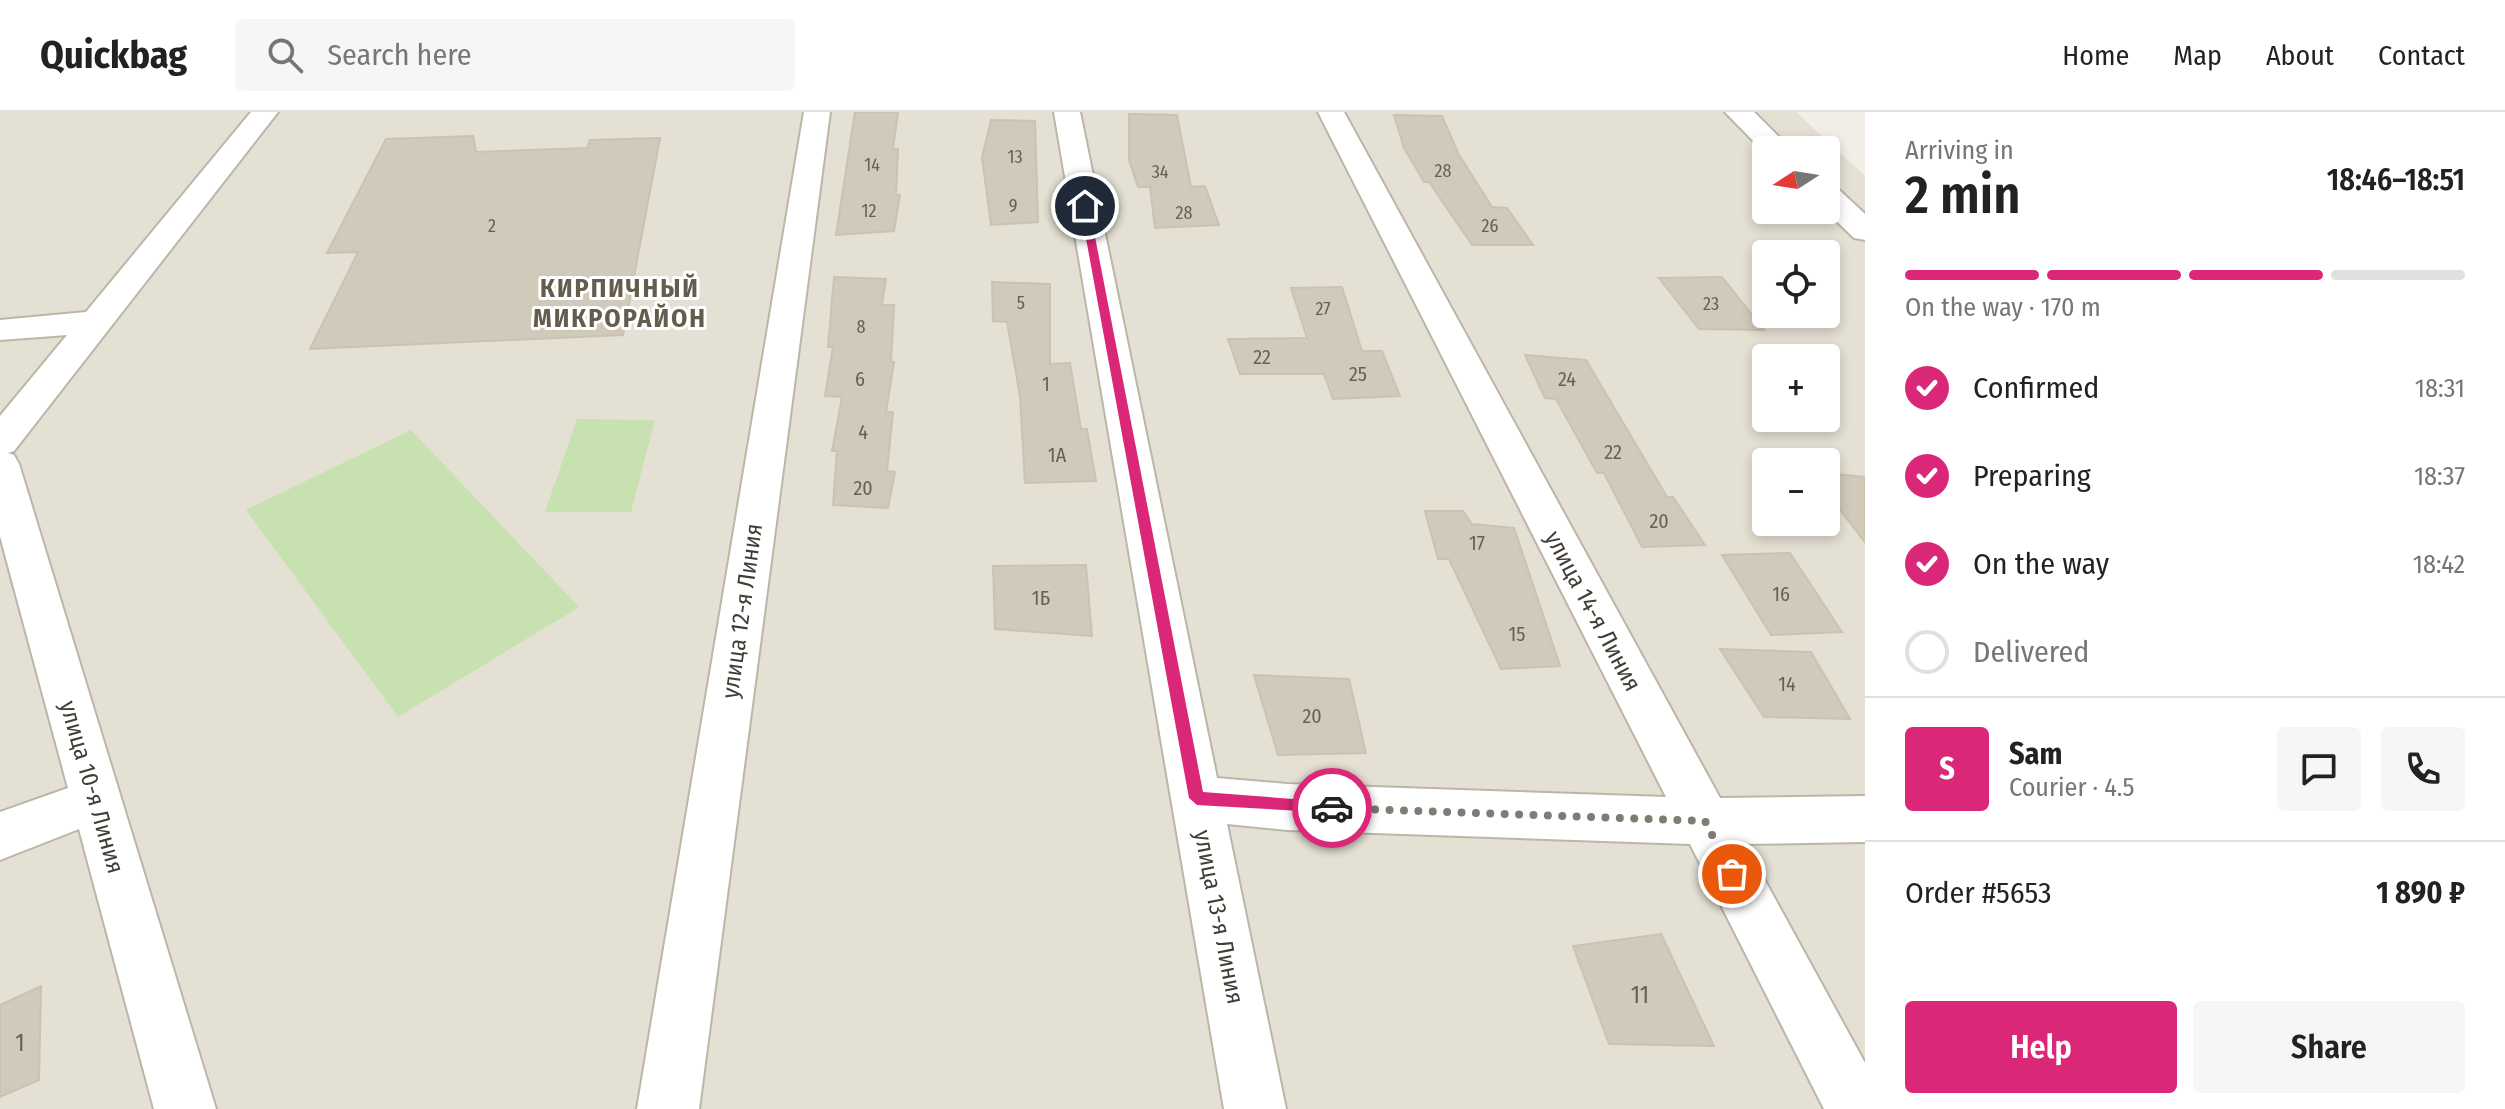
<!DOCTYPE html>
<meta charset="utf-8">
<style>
:root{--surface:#fff;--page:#f6f6f6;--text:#222;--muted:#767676;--line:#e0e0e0;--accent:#db2777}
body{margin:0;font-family:"Fira Sans Condensed",sans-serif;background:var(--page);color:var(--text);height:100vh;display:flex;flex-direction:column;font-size:30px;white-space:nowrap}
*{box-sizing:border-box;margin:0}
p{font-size:26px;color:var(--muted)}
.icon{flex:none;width:44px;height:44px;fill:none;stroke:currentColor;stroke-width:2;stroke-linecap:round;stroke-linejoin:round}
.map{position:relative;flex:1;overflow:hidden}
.details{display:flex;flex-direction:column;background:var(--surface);width:640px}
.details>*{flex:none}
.needle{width:52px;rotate:258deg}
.fabs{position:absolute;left:1752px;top:24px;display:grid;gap:16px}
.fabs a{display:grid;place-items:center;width:88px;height:88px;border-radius:8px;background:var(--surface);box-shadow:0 4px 12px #0003;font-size:40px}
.pin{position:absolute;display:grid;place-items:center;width:68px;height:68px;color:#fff;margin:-34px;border:4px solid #fff;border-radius:50%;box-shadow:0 2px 8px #0007}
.courier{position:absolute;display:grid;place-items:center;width:80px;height:80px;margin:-40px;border:6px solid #db2777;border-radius:50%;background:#fff;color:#222;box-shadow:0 2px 10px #0007}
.overview em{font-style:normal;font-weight:600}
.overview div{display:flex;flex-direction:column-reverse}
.overview{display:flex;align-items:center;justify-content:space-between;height:136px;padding:0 40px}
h1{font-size:52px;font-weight:600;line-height:60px}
.bar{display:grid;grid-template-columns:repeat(4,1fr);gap:12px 8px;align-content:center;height:96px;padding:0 40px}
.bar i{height:10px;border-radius:6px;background:var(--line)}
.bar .on{background:var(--accent)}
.bar p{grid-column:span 4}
.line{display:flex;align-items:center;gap:20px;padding:0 40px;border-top:2px solid var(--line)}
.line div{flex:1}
.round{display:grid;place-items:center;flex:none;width:84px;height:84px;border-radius:8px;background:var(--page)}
ol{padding:0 40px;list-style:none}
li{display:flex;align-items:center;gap:24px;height:88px}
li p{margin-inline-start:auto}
li .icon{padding:8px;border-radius:50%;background:var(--accent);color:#fff;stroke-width:4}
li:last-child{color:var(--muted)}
li i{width:44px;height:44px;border:4px solid var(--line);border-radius:50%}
.cta{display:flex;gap:16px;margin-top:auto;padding:16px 40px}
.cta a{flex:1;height:92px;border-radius:8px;background:var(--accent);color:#fff;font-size:32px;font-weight:600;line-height:92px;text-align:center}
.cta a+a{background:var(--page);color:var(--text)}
header{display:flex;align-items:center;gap:48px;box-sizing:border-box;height:112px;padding:0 40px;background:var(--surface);border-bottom:2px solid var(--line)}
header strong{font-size:38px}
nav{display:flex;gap:44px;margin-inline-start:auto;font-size:28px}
.search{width:560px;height:72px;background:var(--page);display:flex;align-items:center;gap:20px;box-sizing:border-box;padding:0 28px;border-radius:8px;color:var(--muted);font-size:30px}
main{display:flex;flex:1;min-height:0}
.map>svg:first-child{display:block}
</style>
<header>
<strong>Quickbag</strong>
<div class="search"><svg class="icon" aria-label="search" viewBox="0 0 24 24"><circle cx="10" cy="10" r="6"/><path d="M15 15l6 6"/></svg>Search here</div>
<nav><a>Home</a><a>Map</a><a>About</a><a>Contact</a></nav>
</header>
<main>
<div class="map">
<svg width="1865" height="997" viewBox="0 0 1865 997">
<rect width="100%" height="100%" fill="#f0eee5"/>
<path fill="#e4e0d3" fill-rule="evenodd" d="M 0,0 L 1796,0 L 1865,64 L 1865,997 L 0,997 ZM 1766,38 L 1826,38 L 1826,98 L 1766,98 ZM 1766,142 L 1826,142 L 1826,202 L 1766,202 ZM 1766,246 L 1826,246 L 1826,306 L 1766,306 ZM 1766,350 L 1826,350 L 1826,410 L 1766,410 Z"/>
<g fill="#c8e1b1">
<polygon points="577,307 655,308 631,400 545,400"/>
<polygon points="411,318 579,495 398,605 246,398"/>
</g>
<g fill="#d1cabb" stroke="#cbc2af" stroke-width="2">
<polygon points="855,0 898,0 893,37 898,37 896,83 900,83 894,119 836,123"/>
<polygon points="1129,2 1177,3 1191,75 1205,74 1219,113 1155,116 1150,75 1138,75 1129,48"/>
<polygon points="1394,3 1442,4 1458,41 1492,95 1507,96 1533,133 1472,133 1429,70 1424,70 1404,36"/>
<polygon points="991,8 1035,9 1038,110 991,113 982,45"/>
<polygon points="473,24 476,40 587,36 590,28 660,26 623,223 310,237 358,140 327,141 386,27"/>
<polygon points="834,165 886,167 882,193 894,193 891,250 894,250 886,300 893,300 887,359 895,360 888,396 833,393 837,339 832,339 842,285 825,284 833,235 828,235"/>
<polygon points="1722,165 1764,218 1699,217 1659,166"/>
<polygon points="992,170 1050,172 1050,252 1070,251 1081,317 1087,317 1096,369 1025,371 1020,284 1007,210 993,209"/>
<polygon points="1342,175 1362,239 1382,239 1400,284 1333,287 1324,262 1240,262 1228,227 1307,226 1291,176"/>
<polygon points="1525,243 1586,248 1667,385 1673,385 1705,433 1642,435 1604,361 1597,361 1556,287 1545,286"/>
<polygon points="1826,361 1865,365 1865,430 1826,380"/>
<polygon points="1425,399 1463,399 1472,412 1514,416 1560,554 1501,557 1449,447 1438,447"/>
<polygon points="1790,441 1842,520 1771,523 1722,443"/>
<polygon points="1086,453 1092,524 995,517 993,454"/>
<polygon points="1720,537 1811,540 1850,607 1764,605"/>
<polygon points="1254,563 1349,567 1366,641 1278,643"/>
<polygon points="1661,822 1714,934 1609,932 1573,834"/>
<polygon points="41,874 39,968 0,985 0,893"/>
</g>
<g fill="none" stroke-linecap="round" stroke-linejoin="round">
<g stroke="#bbb6a8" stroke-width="4">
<g id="street">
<polygon points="251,0 278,0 14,339 8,341 14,343 19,352 216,997 154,997 79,717 0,748 0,700 68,676 0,424 0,304 67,223 0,228 0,208 86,200"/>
<polygon points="804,0 830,0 699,997 637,997"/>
<polygon points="1054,0 1080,0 1217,666 1287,672 1666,685 1318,0 1344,0 1720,686 1865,684 1865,730 1745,732 1865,951 1865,997 1824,997 1690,732 1287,718 1227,712 1286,997 1224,997"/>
<polygon points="1725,0 1754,0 1792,38 1766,38 1766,42"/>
<polygon points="1826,73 1837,76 1865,102 1865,128 1854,126 1825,98"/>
</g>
</g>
<use href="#street" fill="#fff" fill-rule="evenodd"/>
</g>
<polygon fill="#db2777" points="1085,91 1089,94 1203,680 1332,690 1337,692 1337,701 1197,693 1189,686 1080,94"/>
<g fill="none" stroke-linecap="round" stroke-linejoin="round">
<polyline stroke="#7f7c73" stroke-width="8" stroke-dasharray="0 14.4" points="1332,696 1705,709 1732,762"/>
</g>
<g text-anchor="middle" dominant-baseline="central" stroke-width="6" stroke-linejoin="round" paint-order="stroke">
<g font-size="18" fill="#666156">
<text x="1015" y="45">13</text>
<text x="872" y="53">14</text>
<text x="1443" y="59">28</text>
<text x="1160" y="60">34</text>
<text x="1013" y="94">9</text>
<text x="869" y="99">12</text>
<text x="1184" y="101">28</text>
<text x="492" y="114">2</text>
<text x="1490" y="114">26</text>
<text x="1021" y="191">5</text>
<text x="1711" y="192">23</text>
<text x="1323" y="197">27</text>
<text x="861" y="215">8</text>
</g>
<g font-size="20" fill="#666156">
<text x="1262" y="245">22</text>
<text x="1358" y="262">25</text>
<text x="860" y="267">6</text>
<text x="1567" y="267">24</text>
<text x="1046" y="272">1</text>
<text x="863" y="320">4</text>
<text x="1613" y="340">22</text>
<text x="1057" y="343">1А</text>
<text x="863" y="376">20</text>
<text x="1659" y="409">20</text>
<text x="1477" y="431">17</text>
<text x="1781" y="482">16</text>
<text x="1041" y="486">1Б</text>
<text x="1517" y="522">15</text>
<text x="1787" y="572">14</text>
<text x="1312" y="604">20</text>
</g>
<g font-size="24" fill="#423e35" stroke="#fff">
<text transform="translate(742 499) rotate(-82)">улица 12-я Линия</text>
<text transform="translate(1593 499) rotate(62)">улица 14-я Линия</text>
<text transform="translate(92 675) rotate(74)">улица 10-я Линия</text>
<text transform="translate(1219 805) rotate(79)">улица 13-я Линия</text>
</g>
<g font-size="24" fill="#666156">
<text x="1640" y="883">11</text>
<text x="20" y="931">1</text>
</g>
<g font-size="26" font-weight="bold" letter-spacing="2" fill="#645c4d" stroke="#fff">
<text x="620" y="176">КИРПИЧНЫЙ<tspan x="620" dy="30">МИКРОРАЙОН</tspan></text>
</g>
</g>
</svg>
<div class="fabs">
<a><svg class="needle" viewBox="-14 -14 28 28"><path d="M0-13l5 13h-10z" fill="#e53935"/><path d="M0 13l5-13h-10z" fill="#767676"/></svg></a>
<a><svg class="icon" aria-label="locate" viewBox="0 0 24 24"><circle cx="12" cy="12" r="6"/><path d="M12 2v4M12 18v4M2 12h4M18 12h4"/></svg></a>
<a>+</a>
<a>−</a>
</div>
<div class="pin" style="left:1732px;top:762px;background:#ea580c"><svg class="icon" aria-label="bag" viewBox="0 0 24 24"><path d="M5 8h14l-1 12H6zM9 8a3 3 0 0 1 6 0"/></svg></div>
<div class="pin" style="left:1085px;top:94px;background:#1f2937"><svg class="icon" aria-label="home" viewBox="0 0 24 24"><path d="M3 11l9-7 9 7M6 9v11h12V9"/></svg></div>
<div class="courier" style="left:1332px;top:696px"><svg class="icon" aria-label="car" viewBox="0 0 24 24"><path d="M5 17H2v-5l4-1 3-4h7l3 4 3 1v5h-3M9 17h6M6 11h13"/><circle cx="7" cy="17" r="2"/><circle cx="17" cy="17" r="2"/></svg></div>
</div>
<section class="details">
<div class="overview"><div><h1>2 min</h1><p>Arriving in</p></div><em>18:46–18:51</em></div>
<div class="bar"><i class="on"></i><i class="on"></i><i class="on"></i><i></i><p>On the way · 170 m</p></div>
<ol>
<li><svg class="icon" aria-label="check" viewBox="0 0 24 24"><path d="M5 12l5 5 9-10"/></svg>Confirmed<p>18:31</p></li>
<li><svg class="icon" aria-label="check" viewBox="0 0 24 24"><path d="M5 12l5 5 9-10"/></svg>Preparing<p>18:37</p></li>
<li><svg class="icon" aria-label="check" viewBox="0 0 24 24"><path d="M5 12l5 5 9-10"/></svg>On the way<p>18:42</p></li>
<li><i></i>Delivered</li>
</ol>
<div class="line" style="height:144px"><b class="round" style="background:var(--accent);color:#fff">S</b><div><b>Sam</b><p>Courier · 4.5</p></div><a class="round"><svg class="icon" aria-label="chat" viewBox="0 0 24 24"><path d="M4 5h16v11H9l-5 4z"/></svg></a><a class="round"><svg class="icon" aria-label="phone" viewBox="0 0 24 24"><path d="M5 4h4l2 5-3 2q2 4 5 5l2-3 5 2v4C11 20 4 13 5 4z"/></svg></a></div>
<div class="line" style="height:104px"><div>Order #5653</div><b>1 890 ₽</b></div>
<div class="cta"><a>Help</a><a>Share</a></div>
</section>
</main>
